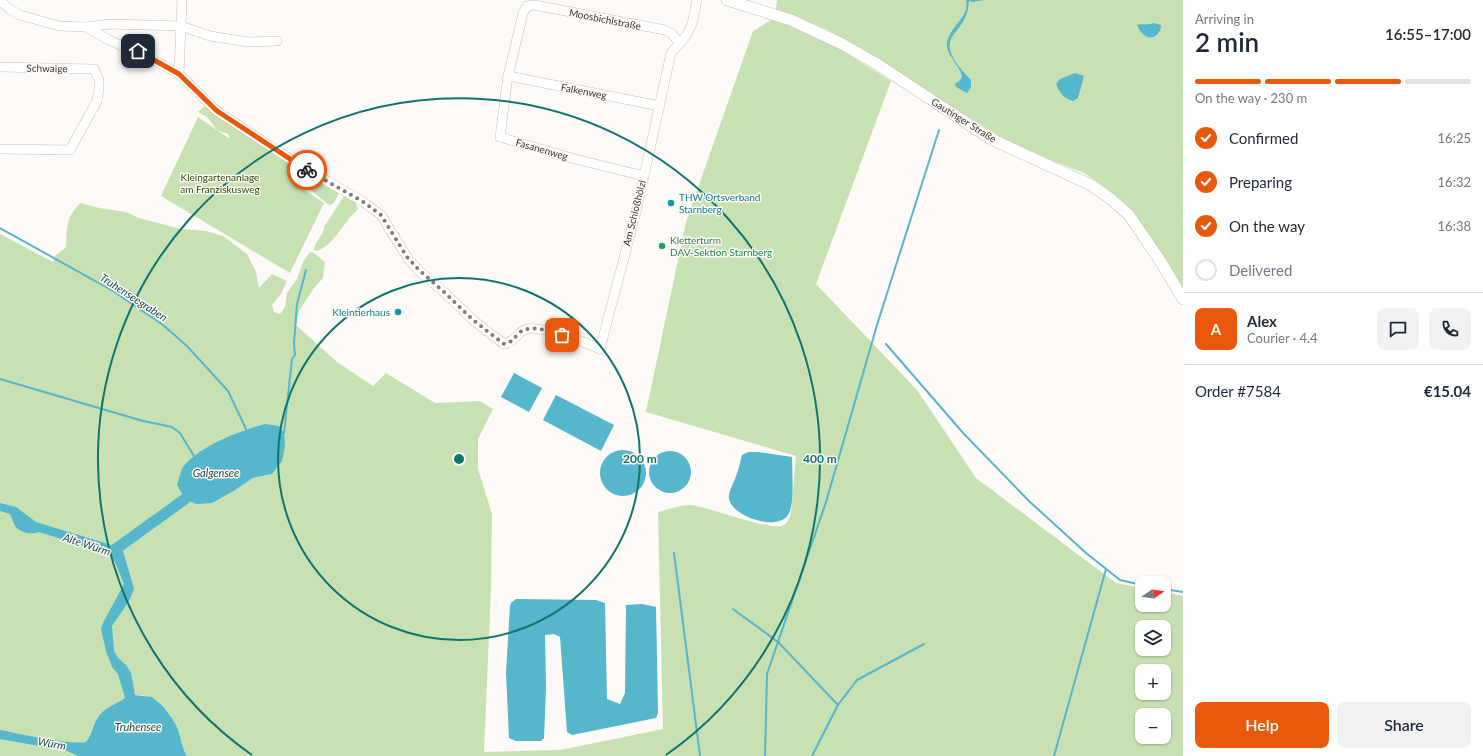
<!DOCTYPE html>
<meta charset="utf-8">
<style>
:root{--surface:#fff;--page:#f2f2f3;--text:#1f2937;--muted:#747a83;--line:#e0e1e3;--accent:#ea580c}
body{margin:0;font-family:Lato,sans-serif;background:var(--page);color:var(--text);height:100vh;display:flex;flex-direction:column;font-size:15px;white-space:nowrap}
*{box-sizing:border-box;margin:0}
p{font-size:13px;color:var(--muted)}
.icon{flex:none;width:22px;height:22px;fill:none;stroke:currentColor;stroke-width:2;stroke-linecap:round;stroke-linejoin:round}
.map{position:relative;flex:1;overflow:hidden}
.side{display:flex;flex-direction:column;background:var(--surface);width:300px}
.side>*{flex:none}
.needle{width:26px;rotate:77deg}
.buttons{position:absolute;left:1135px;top:576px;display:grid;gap:8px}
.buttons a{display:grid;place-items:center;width:36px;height:36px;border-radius:8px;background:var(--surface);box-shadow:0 1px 3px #0004;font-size:20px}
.pin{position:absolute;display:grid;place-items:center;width:34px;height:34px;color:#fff;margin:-17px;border-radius:8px;box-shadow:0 2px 6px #0006}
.courier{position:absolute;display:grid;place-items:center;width:40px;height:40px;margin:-20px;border:3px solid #ea580c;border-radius:50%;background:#fff;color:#222;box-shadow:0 1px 5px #0007}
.headline em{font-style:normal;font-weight:600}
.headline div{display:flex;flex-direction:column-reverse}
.headline{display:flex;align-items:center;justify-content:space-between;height:68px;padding:0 12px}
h1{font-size:26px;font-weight:600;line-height:30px}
.bar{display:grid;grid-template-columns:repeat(4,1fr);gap:6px 4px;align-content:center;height:48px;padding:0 12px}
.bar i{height:5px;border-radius:3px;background:var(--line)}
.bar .on{background:var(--accent)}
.bar p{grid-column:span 4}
.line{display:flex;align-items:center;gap:10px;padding:0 12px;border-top:1px solid var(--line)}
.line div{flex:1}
.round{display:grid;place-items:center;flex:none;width:42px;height:42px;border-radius:8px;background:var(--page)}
ol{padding:0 12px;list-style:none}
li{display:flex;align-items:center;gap:12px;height:44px}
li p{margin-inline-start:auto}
li .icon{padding:4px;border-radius:50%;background:var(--accent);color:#fff;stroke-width:4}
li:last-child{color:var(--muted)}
li i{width:22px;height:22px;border:2px solid var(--line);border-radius:50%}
.primary-button{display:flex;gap:8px;margin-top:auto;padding:8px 12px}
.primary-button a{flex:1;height:46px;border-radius:8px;background:var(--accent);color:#fff;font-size:16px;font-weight:600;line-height:46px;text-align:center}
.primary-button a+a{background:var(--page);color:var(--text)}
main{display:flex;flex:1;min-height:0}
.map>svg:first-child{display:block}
</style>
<main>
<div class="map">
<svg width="1183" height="756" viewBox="0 0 1183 756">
<rect width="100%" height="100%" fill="#fdfaf7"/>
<g fill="#c7e1b3" fill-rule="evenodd">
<polygon points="777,0 1183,0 1183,288 1148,233 1132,211 1102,185 1084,173 1038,155 999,136 849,42 826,29 776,9"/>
<path d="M 773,19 L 820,37 L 891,81 L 816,284 L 917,390 L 976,478 L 1116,583 L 1142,588 L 1142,605 L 1164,605 L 1164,592 L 1183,596 L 1183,756 L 187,756 C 180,745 179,729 173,720 C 171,718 166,709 164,707 C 160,703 156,701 152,697 C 148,697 144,695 140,695 C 131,695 103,709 99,716 C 93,724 91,734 86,742 L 79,743 L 79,756 L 0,756 L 0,234 L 53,262 L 55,256 L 66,247 C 67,228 66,216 81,203 L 99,208 L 126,212 L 139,218 L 181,229 L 206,231 L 223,236 L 247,254 L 256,272 L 259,288 L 272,274 L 287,281 L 281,294 L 272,305 L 274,312 L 280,314 L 285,307 L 287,293 L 297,279 L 304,260 L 310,252 L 314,253 L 325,262 L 323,278 L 314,288 L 299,311 L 296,325 L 337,362 L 373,386 L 386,373 L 435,403 L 480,401 L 493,409 L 478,439 L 478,469 L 492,514 L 491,589 L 484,752 L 560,750 L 663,729 L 658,512 C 667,510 683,504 691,505 C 709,507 771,532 784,525 C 788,522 790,517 791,512 L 796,456 L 646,412 L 686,222 L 753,31 ZM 246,429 L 272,474 L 253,478 L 232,492 L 212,503 L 182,469 L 196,455 L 220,441 ZM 1142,627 L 1164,627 L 1164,649 L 1142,649 ZM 1142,671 L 1164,671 L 1164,693 L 1142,693 ZM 1142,715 L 1164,715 L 1164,737 L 1142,737 Z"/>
<path d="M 205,106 L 231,121 L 338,190 C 339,196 335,204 329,205 L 307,187 L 297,185 L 324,203 L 290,273 L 161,196 L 198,117 L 230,139 L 228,134 L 217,130 L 207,117 L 198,112 Z"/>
<path d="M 344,196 L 355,202 L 358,208 C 356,213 351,215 348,220 C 338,232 332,245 317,251 L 314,250 C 314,241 324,236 324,227 Z"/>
</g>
<g fill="#55b6cc">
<path d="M 966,0 L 984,0 L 973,2 L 969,1 C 968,13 965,20 958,29 C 956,32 953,34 952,37 C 943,52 962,70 971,80 L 971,87 L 967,93 L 956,87 L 955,84 C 958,82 961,80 962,77 C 963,71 948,56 947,47 C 945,29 971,18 966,0 Z"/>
<path d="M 1153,23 L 1161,25 C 1161,35 1151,42 1143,34 C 1140,32 1139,28 1137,25 C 1140,23 1148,26 1153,23 Z"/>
<path d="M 1075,73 L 1084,76 L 1078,98 L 1073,101 C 1063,98 1060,93 1056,84 L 1060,79 Z"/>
<polygon points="514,373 542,388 529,412 501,397"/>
<polygon points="556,395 614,425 601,451 543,420"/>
<path d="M 265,424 L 279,426 L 284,433 L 285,446 L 282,461 L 272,474 L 253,478 L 232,492 L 212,503 L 196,504 L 185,499 L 177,485 C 179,480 180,472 183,467 C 200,446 239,431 265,424 Z"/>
<circle cx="623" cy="473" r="23"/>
<circle cx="670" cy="472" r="21"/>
<path d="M 748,452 L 758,452 L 792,457 C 792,469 795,506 788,515 C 777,532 732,516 729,499 C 728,491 734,483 736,476 C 739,469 740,462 742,455 Z"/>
<path d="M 0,503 L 16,507 L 36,522 L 118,547 L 123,551 L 134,589 L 129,601 L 112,626 L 114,651 L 118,658 L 126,665 L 131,673 L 135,695 L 152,697 C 156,701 160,703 164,707 C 165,709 172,718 173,720 C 181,731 180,745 187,756 L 78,756 L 67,751 L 0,739 L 0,730 C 22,734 65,745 86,742 C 92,734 93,724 99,716 C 105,707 117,704 125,698 L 118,674 L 112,667 L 106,651 L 101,629 L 103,623 L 124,584 L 115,562 L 110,555 L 87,547 L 39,532 C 32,535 20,533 15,526 C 13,522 12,518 10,514 L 0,511 Z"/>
<polygon points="516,599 596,600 605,603 607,699 620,704 625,693 626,605 642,604 656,607 658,713 656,718 572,735 567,732 560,637 554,634 545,635 546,687 544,738 541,741 516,741 509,738 506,673 510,606 511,603"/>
</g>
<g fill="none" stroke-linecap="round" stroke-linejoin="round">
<g stroke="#55b6cc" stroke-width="2">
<polyline points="0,228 113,291 163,325 187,346 228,391 246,429"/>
<polyline points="886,344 964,434 1029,501 1086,553 1120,580 1142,585"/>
<polyline points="0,379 143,421 172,427 180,433 194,456"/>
<polyline points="284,433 292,359 295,355 294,343 297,304 306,270"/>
<polyline points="674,553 700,756"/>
<polyline points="1164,589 1183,592"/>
<polyline points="733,609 778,642 838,705"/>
<polyline points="765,756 767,674 826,502 877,325 939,130"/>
<polyline points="812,756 838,705 857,680 924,644"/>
<polyline points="1054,756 1106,569"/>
</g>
<polyline stroke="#55b6cc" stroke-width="11" points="113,551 185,499"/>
<g stroke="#cdbfb1" stroke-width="10">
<g id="minor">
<path d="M 0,1 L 11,10 L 20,15 L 59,26 L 86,27 L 109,40 L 127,48 L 138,51 L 179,74 L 217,111 L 302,167 L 362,201 L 381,215 L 407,257 L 419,271 L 444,292 L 473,320 L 504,344 C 516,342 516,332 527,329 C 538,325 587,343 600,349 L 636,212 L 671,53 L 686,36 L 692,24 L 697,0"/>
<polyline points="86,27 110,24 181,26 210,36 248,42 277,41"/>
<polyline points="0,67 94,69 99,80 99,89 97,101 70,150 0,149"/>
<polyline points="179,74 182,0"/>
<polyline points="508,76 660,106"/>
<polyline points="644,176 575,159 500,137 508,76 523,13 527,6 534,5 665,30 672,34 679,43"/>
</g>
</g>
<g stroke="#cdbfb1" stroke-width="12">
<polyline id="major" points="727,0 791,20 842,44 877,64 991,139 1091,185 1111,199 1129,215 1159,259 1183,299"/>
</g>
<use href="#minor" stroke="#fff" stroke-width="9"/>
<use href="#major" stroke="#fff" stroke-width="11"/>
</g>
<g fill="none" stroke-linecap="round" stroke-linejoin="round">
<path stroke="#807b76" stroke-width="4" stroke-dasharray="0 7.2" d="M 307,170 L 362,201 L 381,215 L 407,257 L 419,270 L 444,292 L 473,320 L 504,344 C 513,342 513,339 519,333 C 531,323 549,332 562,335"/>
<polyline stroke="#ea580c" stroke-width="5" points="138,51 179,74 217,111 307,170"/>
</g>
<g fill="none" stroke="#0f766e" stroke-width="2">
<circle cx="459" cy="459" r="181"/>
<path d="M252 755A361 361 0 1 1 666 755"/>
</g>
<g fill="#0f9aa8" stroke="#fdfaf7" stroke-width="1.5">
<circle cx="671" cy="203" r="4"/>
<circle cx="398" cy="312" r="4"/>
</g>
<circle fill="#2e9e5b" stroke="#fdfaf7" stroke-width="1.5" cx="662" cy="246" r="4"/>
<g text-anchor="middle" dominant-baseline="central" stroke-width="3" stroke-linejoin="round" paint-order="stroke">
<g font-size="10" fill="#3c3630" stroke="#fdfaf7">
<text transform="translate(605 19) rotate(11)">Moosbichlstraße</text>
<text transform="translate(47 68) rotate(1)">Schwaige</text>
<text transform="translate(584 91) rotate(11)">Falkenweg</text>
<text transform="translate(964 120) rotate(32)">Gautinger Straße</text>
<text transform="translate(542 149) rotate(16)">Fasanenweg</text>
<text transform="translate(634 213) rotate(-76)">Am Schloßhölzl</text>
</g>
<g font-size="10" fill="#2e4d05" stroke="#fdfaf7">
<text x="220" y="177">Kleingartenanlage<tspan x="220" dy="12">am Franziskusweg</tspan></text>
</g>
<g font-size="10" fill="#0d838f" stroke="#fdfaf7" text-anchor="start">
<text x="679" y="197">THW Ortsverband<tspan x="679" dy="12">Starnberg</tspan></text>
<text x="390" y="312" text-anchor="end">Kleintierhaus</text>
</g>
<g font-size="10" fill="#27864d" stroke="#fdfaf7" text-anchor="start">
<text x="670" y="240">Kletterturm<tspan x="670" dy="12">DAV-Sektion Starnberg</tspan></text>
</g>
<g font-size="11" font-style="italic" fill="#1e4953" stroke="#fdfaf7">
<text transform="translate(134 297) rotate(33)">Truhenseegraben</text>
<text x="216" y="472">Galgensee</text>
<text transform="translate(87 544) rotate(18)">Alte Würm</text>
<text x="138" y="726">Truhensee</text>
<text transform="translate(52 743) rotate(10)">Würm</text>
</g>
</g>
<circle cx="459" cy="459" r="6" fill="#0f766e" stroke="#fdfaf7" stroke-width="2"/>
<g font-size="12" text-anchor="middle" font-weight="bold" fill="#0f766e" stroke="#fdfaf7" stroke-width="3" stroke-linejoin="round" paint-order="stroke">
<text x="640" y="463">200 m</text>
<text x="820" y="463">400 m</text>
</g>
</svg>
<div class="buttons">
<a><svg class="needle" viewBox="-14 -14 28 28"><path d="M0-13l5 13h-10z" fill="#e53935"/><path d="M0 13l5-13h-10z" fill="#747a83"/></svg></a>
<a><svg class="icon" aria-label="layers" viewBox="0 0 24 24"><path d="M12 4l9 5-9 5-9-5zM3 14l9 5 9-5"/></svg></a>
<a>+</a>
<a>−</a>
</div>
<div class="pin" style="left:562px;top:335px;background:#ea580c"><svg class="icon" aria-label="bag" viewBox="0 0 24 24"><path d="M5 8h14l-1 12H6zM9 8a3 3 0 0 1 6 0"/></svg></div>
<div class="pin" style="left:138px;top:51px;background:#1f2937"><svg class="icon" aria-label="home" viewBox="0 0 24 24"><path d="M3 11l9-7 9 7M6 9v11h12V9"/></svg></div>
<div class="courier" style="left:307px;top:170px"><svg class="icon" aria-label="bike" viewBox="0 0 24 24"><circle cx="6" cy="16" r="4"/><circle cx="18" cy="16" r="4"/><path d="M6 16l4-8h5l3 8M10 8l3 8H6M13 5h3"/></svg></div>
</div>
<section class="side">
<div class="headline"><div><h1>2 min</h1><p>Arriving in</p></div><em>16:55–17:00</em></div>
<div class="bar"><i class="on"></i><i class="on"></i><i class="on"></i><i></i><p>On the way · 230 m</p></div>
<ol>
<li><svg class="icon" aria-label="check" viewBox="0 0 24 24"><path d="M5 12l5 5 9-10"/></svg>Confirmed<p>16:25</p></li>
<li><svg class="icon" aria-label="check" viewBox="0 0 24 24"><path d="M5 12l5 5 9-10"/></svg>Preparing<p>16:32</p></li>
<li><svg class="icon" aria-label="check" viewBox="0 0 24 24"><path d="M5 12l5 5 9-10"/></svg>On the way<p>16:38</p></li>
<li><i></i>Delivered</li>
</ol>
<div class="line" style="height:72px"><b class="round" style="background:var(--accent);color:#fff">A</b><div><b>Alex</b><p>Courier · 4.4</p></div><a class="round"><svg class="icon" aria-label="chat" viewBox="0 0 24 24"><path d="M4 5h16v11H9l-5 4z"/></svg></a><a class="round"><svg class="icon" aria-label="phone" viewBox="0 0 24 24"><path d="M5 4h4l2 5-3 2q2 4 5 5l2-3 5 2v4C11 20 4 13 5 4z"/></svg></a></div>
<div class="line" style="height:52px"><div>Order #7584</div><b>€15.04</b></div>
<div class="primary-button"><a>Help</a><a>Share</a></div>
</section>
</main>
